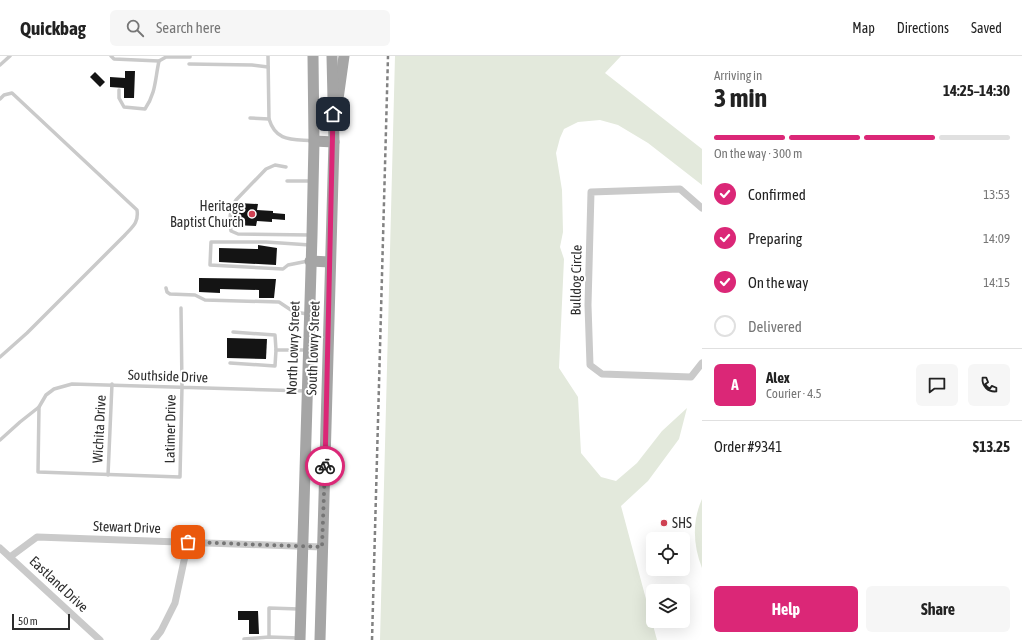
<!DOCTYPE html>
<meta charset="utf-8">
<style>
:root{--surface:#fff;--page:#f6f6f6;--text:#222;--muted:#767676;--line:#e0e0e0;--accent:#db2777}
body{margin:0;font-family:"Asap Condensed",sans-serif;background:var(--page);color:var(--text);height:100vh;display:flex;flex-direction:column;font-size:15px;white-space:nowrap}
*{box-sizing:border-box;margin:0}
p{font-size:13px;color:var(--muted)}
.icon{flex:none;width:22px;height:22px;fill:none;stroke:currentColor;stroke-width:2;stroke-linecap:round;stroke-linejoin:round}
.map{position:relative;flex:1;overflow:hidden}
.drawer{display:flex;flex-direction:column;background:var(--surface);width:320px}
.drawer>*{flex:none}
.buttons{position:absolute;left:646px;top:476px;display:grid;gap:8px}
.buttons a{display:grid;place-items:center;width:44px;height:44px;border-radius:6px;background:var(--surface);box-shadow:0 4px 16px #0002;font-size:20px}
.scale{position:absolute;left:12px;bottom:10px;width:58px;box-sizing:border-box;padding-left:4px;border:2px solid #2d2d2d;border-top:0;font-size:11px;line-height:14px;white-space:nowrap;color:#2d2d2d;-webkit-text-stroke:3px #fff;paint-order:stroke}
.pin{position:absolute;display:grid;place-items:center;width:34px;height:34px;color:#fff;margin:-17px;border-radius:8px;box-shadow:0 2px 6px #0006}
.courier{position:absolute;display:grid;place-items:center;width:40px;height:40px;margin:-20px;border:3px solid #db2777;border-radius:50%;background:#fff;color:#222;box-shadow:0 1px 5px #0007}
.summary em{font-style:normal;font-weight:700}
.summary div{display:flex;flex-direction:column-reverse}
.summary{display:flex;align-items:center;justify-content:space-between;height:68px;padding:0 12px}
h1{font-size:26px;font-weight:700;line-height:30px}
.bar{display:grid;grid-template-columns:repeat(4,1fr);gap:6px 4px;align-content:center;height:48px;padding:0 12px}
.bar i{height:5px;border-radius:3px;background:var(--line)}
.bar .on{background:var(--accent)}
.bar p{grid-column:span 4}
.line{display:flex;align-items:center;gap:10px;padding:0 12px;border-top:1px solid var(--line)}
.line div{flex:1}
.round{display:grid;place-items:center;flex:none;width:42px;height:42px;border-radius:6px;background:var(--page)}
ol{padding:0 12px;list-style:none}
li{display:flex;align-items:center;gap:12px;height:44px}
li p{margin-inline-start:auto}
li .icon{padding:4px;border-radius:50%;background:var(--accent);color:#fff;stroke-width:4}
li:last-child{color:var(--muted)}
li i{width:22px;height:22px;border:2px solid var(--line);border-radius:50%}
.button{display:flex;gap:8px;margin-top:auto;padding:8px 12px}
.button a{flex:1;height:46px;border-radius:6px;background:var(--accent);color:#fff;font-size:16px;font-weight:700;line-height:46px;text-align:center}
.button a+a{background:var(--page);color:var(--text)}
header{display:flex;align-items:center;gap:24px;box-sizing:border-box;height:56px;padding:0 20px;background:var(--surface);border-bottom:1px solid var(--line)}
header strong{font-size:19px}
nav{display:flex;gap:22px;margin-inline-start:auto;font-size:14px}
.search{width:280px;height:36px;background:var(--page);display:flex;align-items:center;gap:10px;box-sizing:border-box;padding:0 14px;border-radius:6px;color:var(--muted);font-size:15px}
main{display:flex;flex:1;min-height:0}
.map>svg:first-child{display:block}
</style>
<header>
<strong>Quickbag</strong>
<div class="search"><svg class="icon" aria-label="search" viewBox="0 0 24 24"><circle cx="10" cy="10" r="6"/><path d="M15 15l6 6"/></svg>Search here</div>
<nav><a>Map</a><a>Directions</a><a>Saved</a></nav>
</header>
<main>
<div class="map">
<svg width="702" height="584" viewBox="0 0 702 584">
<rect width="100%" height="100%" fill="#fff"/>
<g fill="#e3e9dc">
<polygon points="395,0 621,0 605,17 702,93 702,129 648,87 618,69 600,64 578,66 564,73 560,82 556,97 562,134 563,176 560,191 564,203 559,312 578,341 581,397 601,421 616,425 637,407 662,375 687,352 679,383 648,425 621,450 657,584 380,584"/>
<path d="M 702,443 L 702,512 C 693,489 692,465 702,443 Z"/>
</g>
<g fill="#141414">
<polygon points="125,15 135,15 134,42 124,42 124,32 110,31 110,21 125,22"/>
<polygon points="95,16 105,26 100,31 90,21"/>
<polygon points="238,147 258,148 257,154 273,155 273,157 285,158 285,164 272,163 272,166 257,165 256,170 234,169 234,155 235,153 237,153"/>
<polygon points="224,162 227,162 227,167 223,168 220,163"/>
<polygon points="258,189 277,192 276,209 219,206 219,192 258,193"/>
<polygon points="199,222 276,223 274,242 259,242 259,234 220,233 220,237 199,236"/>
<polygon points="227,282 267,283 266,303 227,302"/>
<polygon points="238,555 258,555 259,578 249,578 249,564 238,564"/>
</g>
<g fill="none" stroke-linecap="round" stroke-linejoin="round">
<g stroke="#cacaca" stroke-width="3.5">
<polyline points="111,0 114,3 159,5 166,1 190,1 190,0"/>
<path d="M 268,0 L 269,63 C 276,86 292,83 313,85"/>
<polyline points="189,8 252,9 268,11"/>
<polyline points="0,9 10,0"/>
<path d="M 119,34 L 119,42 L 124,51 L 145,53 C 156,37 155,23 159,5"/>
<path d="M 0,43 L 4,39 L 12,37 L 137,154 C 139,167 132,171 124,180 L 27,277 L 0,301"/>
<polyline points="250,62 269,63"/>
<path d="M 286,111 L 275,109 L 266,113 L 236,144 C 229,154 229,164 231,175 L 238,178 L 310,179"/>
<polyline points="287,125 312,125"/>
<polyline points="308,205 288,209 283,213 210,209 211,186 266,186 310,189"/>
<polyline points="166,232 167,236 170,238 195,239 205,244 279,246 294,256 308,258"/>
<polyline points="181,252 182,331 180,421 38,416 39,351 46,339 54,333 72,328 306,335"/>
<polyline points="233,276 275,279 276,294"/>
<polyline points="230,307 275,310 276,294 307,294"/>
<polyline points="0,384 20,366 39,351"/>
<polyline points="108,419 112,328"/>
<polyline points="269,581 269,552 299,553"/>
<polyline points="244,583 269,581 299,582"/>
</g>
<g stroke="#cacaca" stroke-width="7">
<polyline points="702,152 680,133 591,136 588,249 590,309 602,318 691,321 702,307"/>
<polyline points="0,492 100,584"/>
<polyline points="10,501 37,481 322,491"/>
<polyline points="154,584 161,575 175,547 188,486"/>
</g>
<g stroke="#a5a5a5" stroke-width="11">
<polyline points="338,43 344,0"/>
<polyline points="314,85 334,86"/>
<polyline points="310,205 330,206"/>
<polyline points="300,584 312,179 314,85 313,0"/>
<polyline points="320,584 334,86 332,0"/>
</g>
<polyline stroke="#828282" stroke-width="2.5" stroke-dasharray="4 3" stroke-linecap="butt" points="372,584 388,0"/>
</g>
<g fill="none" stroke-linecap="round" stroke-linejoin="round">
<polyline stroke="#767676" stroke-width="4" stroke-dasharray="0 7.2" points="188,486 322,491 325,410"/>
<polyline stroke="#db2777" stroke-width="5" points="325,410 333,58"/>
</g>
<g fill="#d04253" stroke="#fff" stroke-width="1.5">
<circle cx="252" cy="158" r="4"/>
<circle cx="664" cy="467" r="4"/>
</g>
<g text-anchor="middle" dominant-baseline="central" stroke-width="4" stroke-linejoin="round" paint-order="stroke">
<g font-size="14" fill="#2d2d2d" stroke="#fff" text-anchor="end">
<text x="244" y="150">Heritage<tspan x="244" dy="16">Baptist Church</tspan></text>
<text x="672" y="467" text-anchor="start">SHS</text>
</g>
<g font-size="14" fill="#2d2d2d" stroke="#fff">
<text transform="translate(576 224) rotate(-89)">Bulldog Circle</text>
<text transform="translate(293 292) rotate(-88)">North Lowry Street</text>
<text transform="translate(313 292) rotate(-88)">South Lowry Street</text>
<text transform="translate(168 320) rotate(2)">Southside Drive</text>
<text transform="translate(99 373) rotate(-87)">Wichita Drive</text>
<text transform="translate(170 373) rotate(-89)">Latimer Drive</text>
<text transform="translate(127 471) rotate(2)">Stewart Drive</text>
<text transform="translate(59 528) rotate(43)">Eastland Drive</text>
</g>
</g>
</svg>
<div class="buttons">
<a><svg class="icon" aria-label="locate" viewBox="0 0 24 24"><circle cx="12" cy="12" r="6"/><path d="M12 2v4M12 18v4M2 12h4M18 12h4"/></svg></a>
<a><svg class="icon" aria-label="layers" viewBox="0 0 24 24"><path d="M12 4l9 5-9 5-9-5zM3 14l9 5 9-5"/></svg></a>
</div>
<div class="scale">50 m</div>
<div class="pin" style="left:188px;top:486px;background:#ea580c"><svg class="icon" aria-label="bag" viewBox="0 0 24 24"><path d="M5 8h14l-1 12H6zM9 8a3 3 0 0 1 6 0"/></svg></div>
<div class="pin" style="left:333px;top:58px;background:#1f2937"><svg class="icon" aria-label="home" viewBox="0 0 24 24"><path d="M3 11l9-7 9 7M6 9v11h12V9"/></svg></div>
<div class="courier" style="left:325px;top:410px"><svg class="icon" aria-label="bike" viewBox="0 0 24 24"><circle cx="6" cy="16" r="4"/><circle cx="18" cy="16" r="4"/><path d="M6 16l4-8h5l3 8M10 8l3 8H6M13 5h3"/></svg></div>
</div>
<section class="drawer">
<div class="summary"><div><h1>3 min</h1><p>Arriving in</p></div><em>14:25–14:30</em></div>
<div class="bar"><i class="on"></i><i class="on"></i><i class="on"></i><i></i><p>On the way · 300 m</p></div>
<ol>
<li><svg class="icon" aria-label="check" viewBox="0 0 24 24"><path d="M5 12l5 5 9-10"/></svg>Confirmed<p>13:53</p></li>
<li><svg class="icon" aria-label="check" viewBox="0 0 24 24"><path d="M5 12l5 5 9-10"/></svg>Preparing<p>14:09</p></li>
<li><svg class="icon" aria-label="check" viewBox="0 0 24 24"><path d="M5 12l5 5 9-10"/></svg>On the way<p>14:15</p></li>
<li><i></i>Delivered</li>
</ol>
<div class="line" style="height:72px"><b class="round" style="background:var(--accent);color:#fff">A</b><div><b>Alex</b><p>Courier · 4.5</p></div><a class="round"><svg class="icon" aria-label="chat" viewBox="0 0 24 24"><path d="M4 5h16v11H9l-5 4z"/></svg></a><a class="round"><svg class="icon" aria-label="phone" viewBox="0 0 24 24"><path d="M5 4h4l2 5-3 2q2 4 5 5l2-3 5 2v4C11 20 4 13 5 4z"/></svg></a></div>
<div class="line" style="height:52px"><div>Order #9341</div><b>$13.25</b></div>
<div class="button"><a>Help</a><a>Share</a></div>
</section>
</main>
